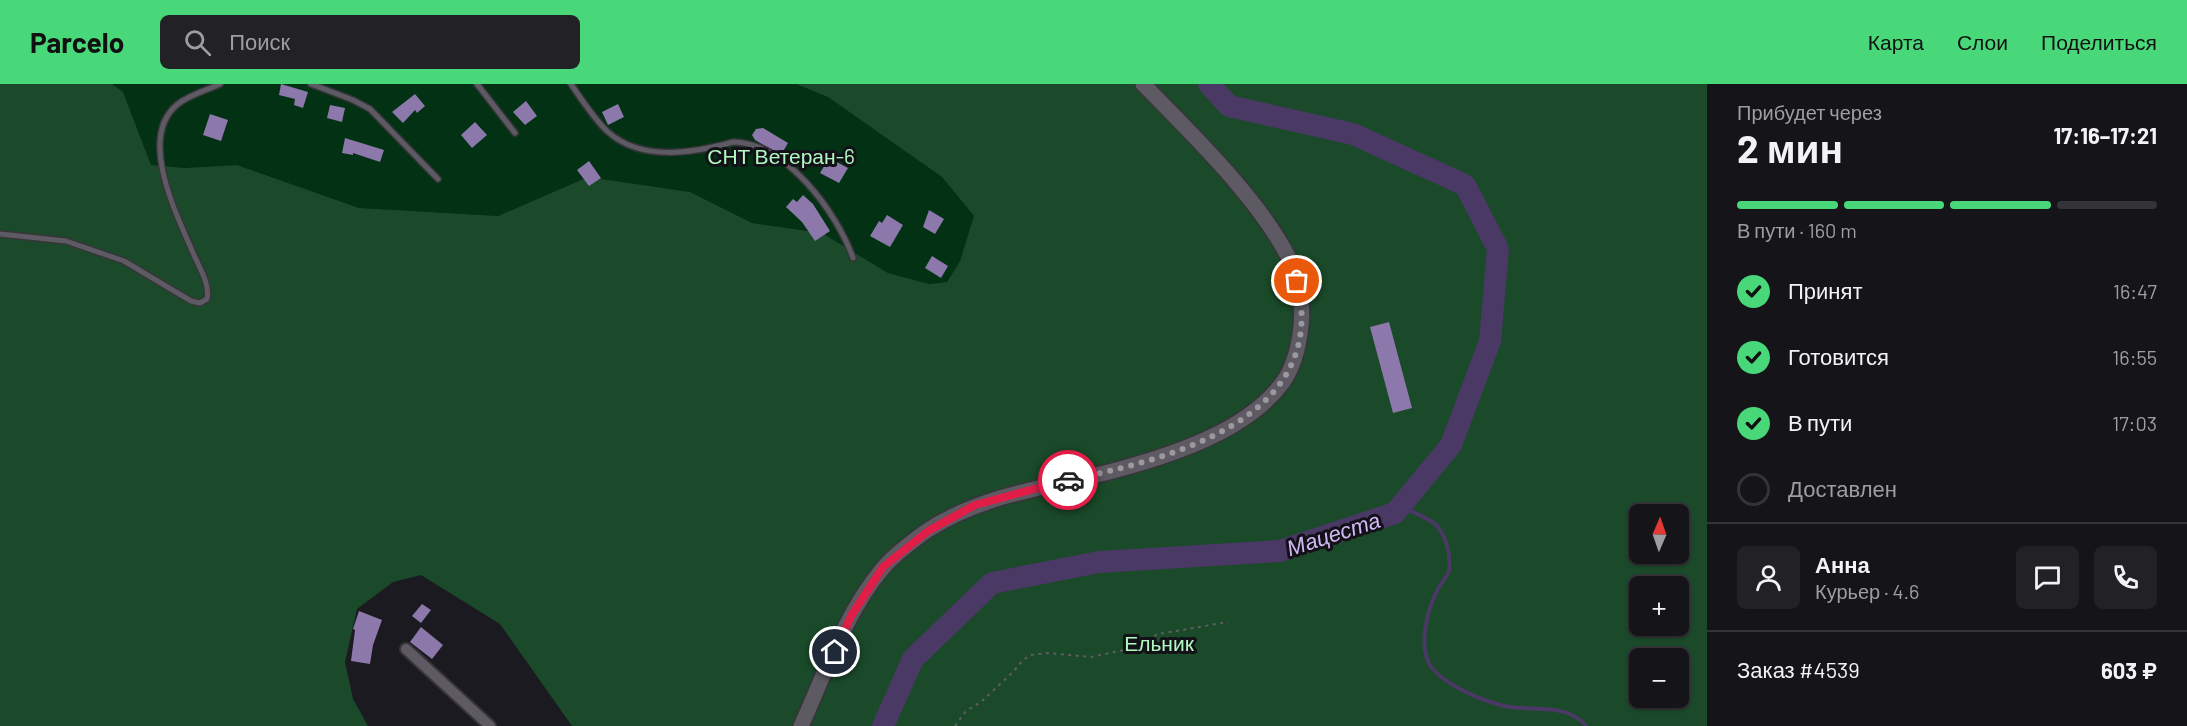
<!DOCTYPE html>
<html lang="ru">
<meta charset="utf-8">
<style>
:root{--surface:#151419;--page:#222126;--text:#f1f3f6;--muted:#9d9ea2;--line:#343338;--accent:#48d779}
body{margin:0;font-family:Barlow,sans-serif;background:var(--page);color:var(--text);height:100vh;display:flex;flex-direction:column;font-size:22px;white-space:nowrap}
*{box-sizing:border-box;margin:0}
p{font-size:20px;color:var(--muted)}
.icon{flex:none;width:33px;height:33px;fill:none;stroke:currentColor;stroke-width:2;stroke-linecap:round;stroke-linejoin:round}
.map{position:relative;flex:1;overflow:hidden}
.panel{display:flex;flex-direction:column;background:var(--surface);width:480px}
.panel>*{flex:none}
.needle{width:39px;rotate:2deg}
.tools{position:absolute;left:1629px;top:420px;display:grid;gap:12px}
.tools a{display:grid;place-items:center;width:60px;height:60px;border-radius:9px;background:var(--surface);box-shadow:0 2px 4px #0004,0 0 0 2px var(--line);font-size:30px}
.pin{position:absolute;display:grid;place-items:center;width:51px;height:51px;color:#fff;margin:-26px;border:3px solid #fff;border-radius:50%;box-shadow:0 2px 6px #0007}
.courier{position:absolute;display:grid;place-items:center;width:60px;height:60px;margin:-30px;border:4px solid #e11d48;border-radius:50%;background:#fff;color:#222;box-shadow:0 2px 8px #0007}
.summary em{font-style:normal;font-weight:700}
.summary div{display:flex;flex-direction:column-reverse}
.summary{display:flex;align-items:center;justify-content:space-between;height:102px;padding:0 30px}
h1{font-size:39px;font-weight:700;line-height:45px}
.bar{display:grid;grid-template-columns:repeat(4,1fr);gap:9px 6px;align-content:center;height:72px;padding:0 30px}
.bar i{height:8px;border-radius:4px;background:var(--line)}
.bar .current{background:var(--accent)}
.bar p{grid-column:span 4}
.line{display:flex;align-items:center;gap:15px;padding:0 30px;border-top:2px solid var(--line)}
.line div{flex:1}
.round{display:grid;place-items:center;flex:none;width:63px;height:63px;border-radius:9px;background:var(--page)}
ol{padding:0 30px;list-style:none}
li{display:flex;align-items:center;gap:18px;height:66px}
li p{margin-inline-start:auto}
li .icon{padding:6px;border-radius:50%;background:var(--accent);color:#111;stroke-width:4}
li:last-child{color:var(--muted)}
li i{width:33px;height:33px;border:3px solid var(--line);border-radius:50%}
header{display:flex;align-items:center;gap:36px;box-sizing:border-box;height:84px;padding:0 30px;background:var(--accent);color:#111}
header strong{font-size:28px}
nav{display:flex;gap:33px;margin-inline-start:auto;font-size:21px}
.search{width:420px;height:54px;background:var(--page);display:flex;align-items:center;gap:15px;box-sizing:border-box;padding:0 21px;border-radius:9px;color:var(--muted);font-size:22px}
main{display:flex;flex:1;min-height:0}
.map>svg:first-child{display:block}
</style>
<header>
<strong>Parcelo</strong>
<div class="search"><svg class="icon" aria-label="search" viewBox="0 0 24 24"><circle cx="10" cy="10" r="6"/><path d="M15 15l6 6"/></svg>Поиск</div>
<nav><a>Карта</a><a>Слои</a><a>Поделиться</a></nav>
</header>
<main>
<div class="map">
<svg width="1707" height="642" viewBox="0 0 1707 642">
<rect width="100%" height="100%" fill="#1c1a21"/>
<polygon fill="#023114" points="112,0 796,0 828,13 942,93 974,132 960,177 947,198 929,200 888,189 822,149 752,139 690,108 588,93 499,132 359,124 237,81 185,84 151,81 123,8"/>
<path fill="#1a4a29" fill-rule="evenodd" d="M 0,0 L 112,0 L 123,8 L 151,81 L 185,84 L 237,81 L 359,124 L 498,132 L 588,93 L 690,108 L 752,139 L 822,149 L 888,189 L 929,200 L 947,198 L 960,177 L 974,132 L 942,93 L 828,13 L 796,0 L 1707,0 L 1707,642 L 572,642 L 500,540 L 421,491 L 393,498 L 357,525 L 345,578 L 353,615 L 368,642 L 0,642 ZM 1640,430 L 1678,430 L 1678,470 L 1640,470 ZM 1640,502 L 1678,502 L 1678,542 L 1640,542 ZM 1640,574 L 1678,574 L 1678,614 L 1640,614 Z"/>
<g fill="none" stroke-linecap="round" stroke-linejoin="round">
<path stroke="#4a3865" stroke-width="4" d="M 1395,429 L 1409,426 C 1417,430 1427,434 1434,439 C 1446,450 1451,470 1449,486 C 1448,492 1441,499 1438,505 C 1427,525 1417,565 1432,584 C 1447,602 1482,617 1505,622 C 1531,628 1567,618 1586,642"/>
<polyline stroke="#4a3865" stroke-width="22" points="883,642 913,575 992,499 1099,478 1280,467 1395,429 1451,361 1490,257 1498,165 1465,101 1353,50 1229,22 1209,0"/>
</g>
<g fill="#8c78aa">
<polygon points="281,0 308,8 303,24 294,21 295,15 279,11"/>
<polygon points="415,10 425,22 417,29 415,26 403,39 392,28"/>
<polygon points="526,17 537,32 525,41 513,28"/>
<polygon points="618,20 624,33 608,41 602,28"/>
<polygon points="330,21 345,24 342,38 327,34"/>
<polygon points="210,30 228,36 221,57 203,51"/>
<polygon points="475,38 487,51 472,64 461,51"/>
<polygon points="763,44 788,59 781,71 755,56 752,51 756,45"/>
<polygon points="345,54 384,66 380,78 353,69 353,71 342,69"/>
<polygon points="829,74 848,84 839,99 820,89"/>
<polygon points="589,77 601,94 589,102 577,86"/>
<polygon points="803,111 813,120 830,147 815,157 802,138 786,123 793,115 797,118"/>
<polygon points="929,126 944,135 935,150 923,143"/>
<polygon points="887,131 903,141 890,163 870,152 879,137 882,139"/>
<polygon points="932,172 948,182 941,194 925,184"/>
<polygon points="1389,238 1412,324 1393,329 1370,243"/>
<polygon points="422,520 431,526 421,539 412,532"/>
<polygon points="359,527 382,536 373,561 370,580 351,577 355,546 353,545"/>
<polygon points="421,543 443,561 432,575 410,558"/>
</g>
<g fill="none" stroke-linecap="round" stroke-linejoin="round">
<g stroke="#37353a" stroke-width="8">
<g id="lane">
<polyline points="311,0 353,16 370,25 438,95"/>
<polyline points="477,0 515,49"/>
<path d="M 571,0 C 582,16 594,35 608,48 C 642,78 693,69 733,58 C 787,59 837,129 853,174"/>
<path d="M 0,150 L 66,157 L 124,177 L 191,217 L 200,219 L 207,215 C 210,200 200,185 194,171 C 178,133 136,53 178,20 C 189,11 207,6 220,0"/>
</g>
</g>
<g stroke="#37353a" stroke-width="14">
<polyline id="street" points="406,565 490,642"/>
</g>
<g stroke="#37353a" stroke-width="18">
<path id="secondary" d="M 801,642 C 825,590 845,529 883,484 C 894,471 914,456 928,446 C 987,408 1055,403 1120,385 C 1175,370 1248,346 1283,298 C 1295,281 1299,261 1301,242 C 1303,223 1300,201 1293,183 C 1266,121 1191,49 1143,0"/>
</g>
<polyline stroke="#5f5d63" stroke-width="2" stroke-dasharray="3 4.5" stroke-linecap="butt" points="955,642 966,627 981,618 1013,588 1023,576 1031,571 1047,569 1091,573 1133,564 1158,550 1228,538"/>
<use href="#lane" stroke="#5d5a63" stroke-width="5"/>
<use href="#street" stroke="#5d5a63" stroke-width="10"/>
<use href="#secondary" stroke="#5d5a63" stroke-width="15"/>
</g>
<g fill="none" stroke-linecap="round" stroke-linejoin="round">
<path stroke="#9b999f" stroke-width="6" stroke-dasharray="0 10.8" d="M 1068,396 C 1170,375 1331,336 1297,197"/>
<polyline stroke="#e11d48" stroke-width="8" points="835,568 851,532 883,483 928,447 975,421 1068,396"/>
</g>
<g text-anchor="middle" dominant-baseline="central" stroke-width="6" stroke-linejoin="round" paint-order="stroke">
<g font-size="21" fill="#aff9c0" stroke="#131117">
<text x="781" y="71">СНТ Ветеран-6</text>
<text x="1159" y="558">Ельник</text>
</g>
<g font-size="22" font-style="italic" fill="#d0baf5" stroke="#131117">
<text transform="translate(1333 449) rotate(-18)">Мацеста</text>
</g>
</g>
</svg>
<div class="tools">
<a><svg class="needle" viewBox="-14 -14 28 28"><path d="M0-13l5 13h-10z" fill="#e53935"/><path d="M0 13l5-13h-10z" fill="#9d9ea2"/></svg></a>
<a>+</a>
<a>−</a>
</div>
<div class="pin" style="left:1297px;top:197px;background:#ea580c"><svg class="icon" aria-label="bag" viewBox="0 0 24 24"><path d="M5 8h14l-1 12H6zM9 8a3 3 0 0 1 6 0"/></svg></div>
<div class="pin" style="left:835px;top:568px;background:#1f2937"><svg class="icon" aria-label="home" viewBox="0 0 24 24"><path d="M3 11l9-7 9 7M6 9v11h12V9"/></svg></div>
<div class="courier" style="left:1068px;top:396px"><svg class="icon" aria-label="car" viewBox="0 0 24 24"><path d="M5 17H2v-5l4-1 3-4h7l3 4 3 1v5h-3M9 17h6M6 11h13"/><circle cx="7" cy="17" r="2"/><circle cx="17" cy="17" r="2"/></svg></div>
</div>
<section class="panel">
<div class="summary"><div><h1>2 мин</h1><p>Прибудет через</p></div><em>17:16–17:21</em></div>
<div class="bar"><i class="current"></i><i class="current"></i><i class="current"></i><i></i><p>В пути · 160 m</p></div>
<ol>
<li><svg class="icon" aria-label="check" viewBox="0 0 24 24"><path d="M5 12l5 5 9-10"/></svg>Принят<p>16:47</p></li>
<li><svg class="icon" aria-label="check" viewBox="0 0 24 24"><path d="M5 12l5 5 9-10"/></svg>Готовится<p>16:55</p></li>
<li><svg class="icon" aria-label="check" viewBox="0 0 24 24"><path d="M5 12l5 5 9-10"/></svg>В пути<p>17:03</p></li>
<li><i></i>Доставлен</li>
</ol>
<div class="line" style="height:108px"><a class="round"><svg class="icon" aria-label="person" viewBox="0 0 24 24"><circle cx="12" cy="8" r="4"/><path d="M4 21q1-7 8-7t8 7"/></svg></a><div><b>Анна</b><p>Курьер · 4.6</p></div><a class="round"><svg class="icon" aria-label="chat" viewBox="0 0 24 24"><path d="M4 5h16v11H9l-5 4z"/></svg></a><a class="round"><svg class="icon" aria-label="phone" viewBox="0 0 24 24"><path d="M5 4h4l2 5-3 2q2 4 5 5l2-3 5 2v4C11 20 4 13 5 4z"/></svg></a></div>
<div class="line" style="height:78px"><div>Заказ #4539</div><b>603 ₽</b></div>
</section>
</main>
